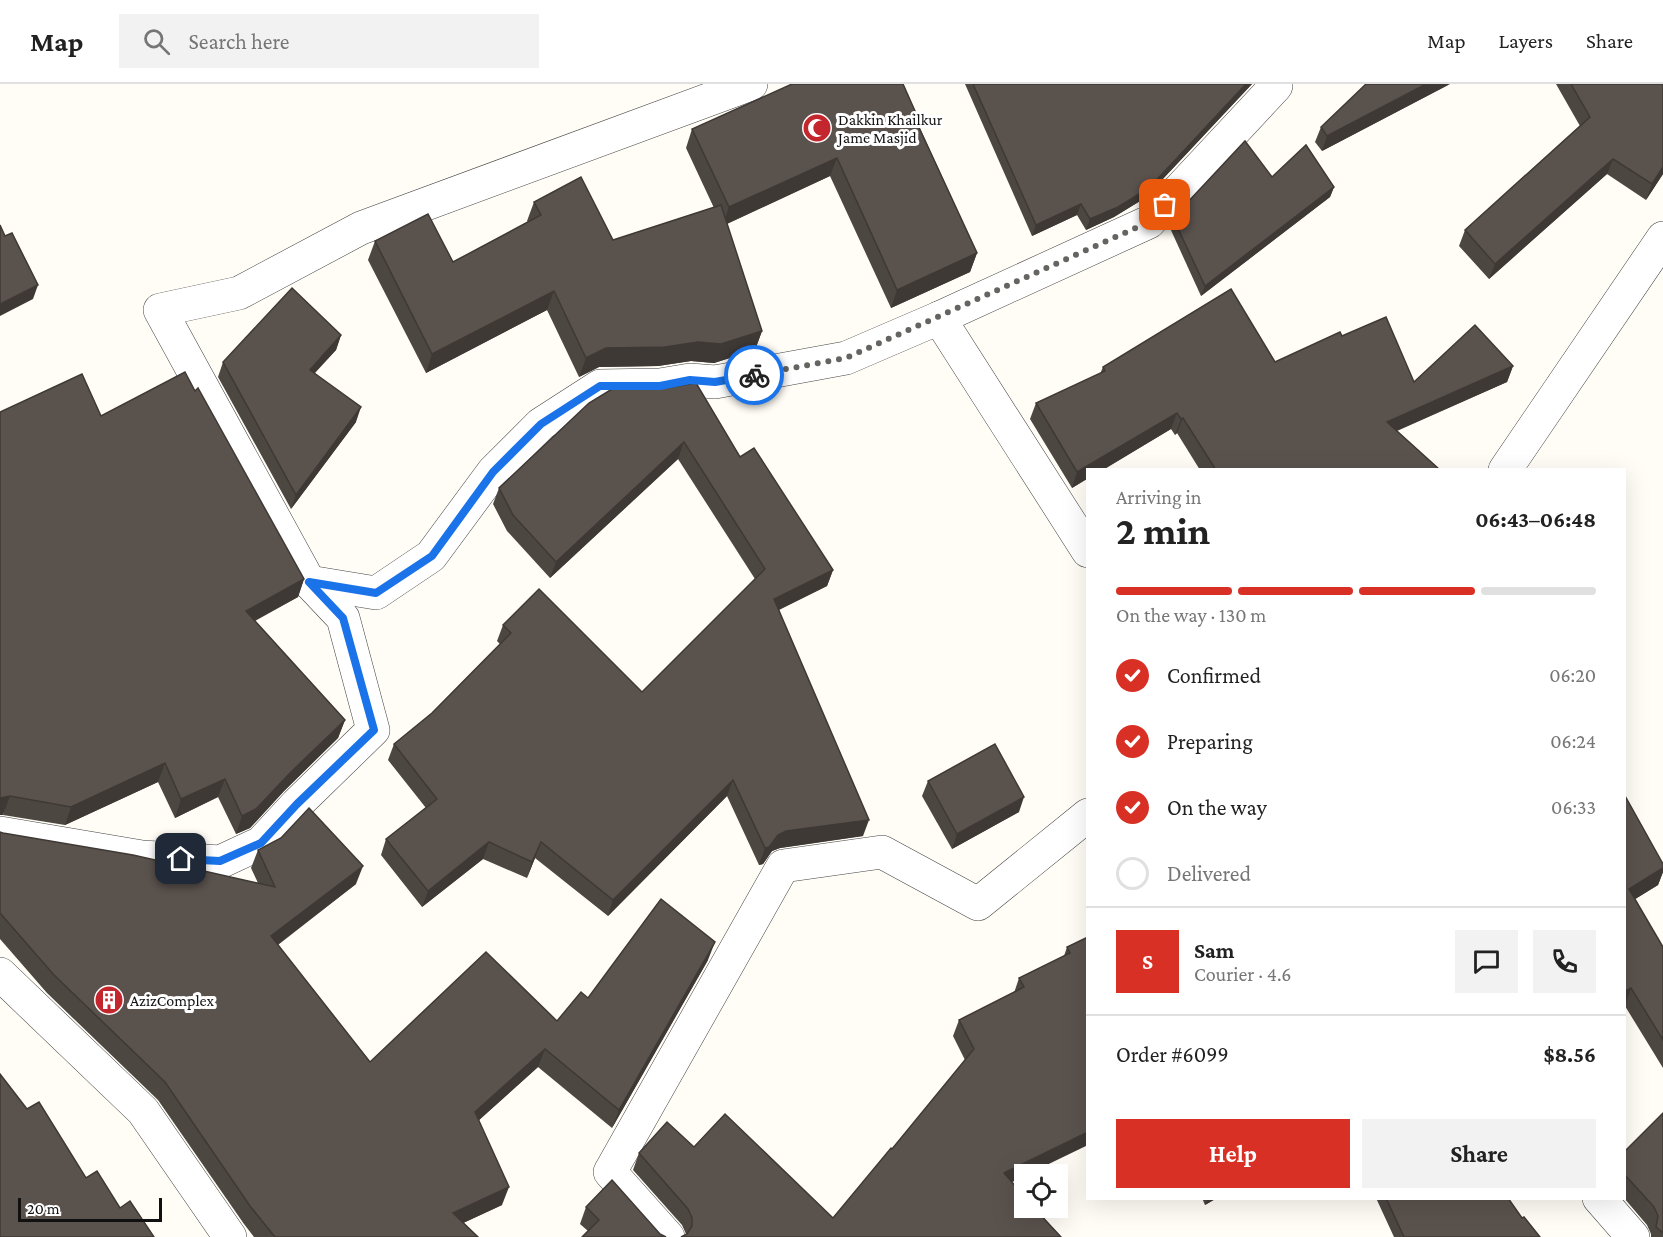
<!DOCTYPE html>
<meta charset="utf-8">
<style>
:root{--surface:#fff;--page:#f2f2f2;--text:#222;--muted:#767676;--line:#e0e0e0;--accent:#d93025}
body{margin:0;font-family:"Crimson Pro",serif;background:var(--page);color:var(--text);height:100vh;display:flex;flex-direction:column;font-size:22px;white-space:nowrap}
*{box-sizing:border-box;margin:0}
p{font-size:20px;color:var(--muted)}
.icon{flex:none;width:33px;height:33px;fill:none;stroke:currentColor;stroke-width:2;stroke-linecap:round;stroke-linejoin:round}
.map{position:relative;flex:1;overflow:hidden}
.sheet{position:absolute;left:1086px;top:384px;width:540px;height:732px;display:flex;flex-direction:column;background:var(--surface);border-radius:0px;box-shadow:0 6px 24px #0002}
.sheet>*{flex:none}
.tools{position:absolute;left:1014px;top:1080px;display:grid;gap:12px}
.tools a{display:grid;place-items:center;width:54px;height:54px;border-radius:0px;background:var(--surface);box-shadow:0 6px 24px #0002;font-size:30px}
.scale{position:absolute;left:18px;bottom:15px;width:144px;box-sizing:border-box;padding-left:6px;border:3px solid #111;border-top:0;font-size:16px;line-height:21px;white-space:nowrap;color:#111;-webkit-text-stroke:4px #fff;paint-order:stroke}
.pin{position:absolute;display:grid;place-items:center;width:51px;height:51px;color:#fff;margin:-26px;border-radius:12px;box-shadow:0 3px 9px #0006}
.courier{position:absolute;display:grid;place-items:center;width:60px;height:60px;margin:-30px;border:4px solid #1a73e8;border-radius:50%;background:#fff;color:#222;box-shadow:0 2px 8px #0007}
.overview em{font-style:normal;font-weight:700}
.overview div{display:flex;flex-direction:column-reverse}
.overview{display:flex;align-items:center;justify-content:space-between;height:102px;padding:0 30px}
h1{font-size:39px;font-weight:700;line-height:45px}
.bar{display:grid;grid-template-columns:repeat(4,1fr);gap:9px 6px;align-content:center;height:72px;padding:0 30px}
.bar i{height:8px;border-radius:4px;background:var(--line)}
.bar .on{background:var(--accent)}
.bar p{grid-column:span 4}
.line{display:flex;align-items:center;gap:15px;padding:0 30px;border-top:2px solid var(--line)}
.line div{flex:1}
.round{display:grid;place-items:center;flex:none;width:63px;height:63px;border-radius:0px;background:var(--page)}
ol{padding:0 30px;list-style:none}
li{display:flex;align-items:center;gap:18px;height:66px}
li p{margin-inline-start:auto}
li .icon{padding:6px;border-radius:50%;background:var(--accent);color:#fff;stroke-width:4}
li:last-child{color:var(--muted)}
li i{width:33px;height:33px;border:3px solid var(--line);border-radius:50%}
.primary-button{display:flex;gap:12px;margin-top:auto;padding:12px 30px}
.primary-button a{flex:1;height:69px;border-radius:0px;background:var(--accent);color:#fff;font-size:24px;font-weight:700;line-height:69px;text-align:center}
.primary-button a+a{background:var(--page);color:var(--text)}
header{display:flex;align-items:center;gap:36px;box-sizing:border-box;height:84px;padding:0 30px;background:var(--surface);border-bottom:2px solid var(--line)}
header strong{font-size:28px}
nav{display:flex;gap:33px;margin-inline-start:auto;font-size:21px}
.search{width:420px;height:54px;background:var(--page);display:flex;align-items:center;gap:15px;box-sizing:border-box;padding:0 21px;border-radius:0px;color:var(--muted);font-size:22px}
.map>svg:first-child{display:block}
</style>
<header>
<strong>Map</strong>
<div class="search"><svg class="icon" aria-label="search" viewBox="0 0 24 24"><circle cx="10" cy="10" r="6"/><path d="M15 15l6 6"/></svg>Search here</div>
<nav><a>Map</a><a>Layers</a><a>Share</a></nav>
</header>
<div class="map">
<svg width="1663" height="1153" viewBox="0 0 1663 1153">
<rect width="100%" height="100%" fill="#fffdf5"/>
<g fill="none" stroke-linecap="round" stroke-linejoin="round">
<g stroke="#444" stroke-width="34">
<g id="minor">
<polyline points="1505,386 1663,154"/>
<polyline points="1088,467 939,234 1149,138 1276,2 1275,0"/>
<polyline points="309,498 376,509 431,472 493,388 541,340 600,302 660,301 690,296 715,298 846,274 939,234"/>
<polyline points="0,749 142,773 220,778 261,759 297,720 373,646 343,534 309,498 160,226 239,209 361,144 751,0"/>
<polyline points="0,890 143,1027 230,1153"/>
<polyline points="1599,1114 1633,1153"/>
<polyline points="668,1153 610,1088 783,782 882,768 978,820 1088,731"/>
</g>
</g>
<use href="#minor" stroke="#fff" stroke-width="33"/>
</g>
<g fill="#4d4742">
<polygon points="965,0 1252,0 1145,114 1114,133 1086,146 1077,131 1032,152"/>
<polygon points="1450,0 1322,67 1315,58 1321,43"/>
<polygon points="1556,0 1663,0 1663,90 1646,116 1607,90 1489,195 1459,162 1465,146 1580,42"/>
<polygon points="918,40 977,169 970,188 891,224 830,92 727,140 762,247 755,266 714,279 691,277 658,282 599,283 579,293 547,226 426,289 368,176 375,157 453,178 528,138 527,137 534,118 613,156 714,124 686,64 692,45"/>
<polygon points="1272,93 1334,103 1330,113 1201,212 1170,144 1173,134"/>
<polygon points="341,251 336,266 315,289 356,338 291,425 218,293 223,278"/>
<polygon points="1342,252 1414,298 1513,282 1507,298 1397,347 1440,386 1200,386 1177,349 1175,351 1171,345 1072,404 1030,335 1036,319 1100,290 1103,283 1275,278"/>
<polygon points="195,307 304,495 298,513 255,537 345,636 338,654 284,707 250,744 236,750 218,713 175,734 158,698 65,741 3,731 101,332"/>
<polygon points="589,319 740,373 833,486 827,502 779,526 863,752 780,764 772,767 763,780 759,781 727,712 608,832 535,774 527,794 483,775 422,823 381,771 386,755 426,724 388,676 394,660 432,629 500,560 497,557 503,541 642,608 755,495 678,375 550,494 507,447 493,420 499,404"/>
<polygon points="928,697 1019,728 952,765 922,712"/>
<polygon points="1624,710 1663,780 1663,788 1658,801 1635,815 1663,863 1663,984 1625,922"/>
<polygon points="0,748 3,749 258,799 251,784 258,766 356,800 278,861 370,978 557,937 588,914 708,876 612,1044 538,983 479,1036 502,1121 463,1139 478,1153 254,1153 244,1140 158,1016 47,909 0,855"/>
<polygon points="1088,853 1024,1092 1012,1098 1061,1153 686,1150 682,1141 633,1086 639,1069 694,1063 833,1134 892,1065 965,976 953,952 959,936 1014,909 1019,894 1064,872 1067,863"/>
<polygon points="1663,1029 1663,1153 1651,1153 1651,1150 1647,1141 1624,1114 1624,1068"/>
<polygon points="1202,1114 1217,1114 1205,1121"/>
<polygon points="1376,1114 1508,1114 1522,1134 1540,1153 1394,1153"/>
<polygon points="586,1123 660,1150 588,1147 580,1140"/>
</g>
<g fill="#3f3936">
<polygon points="1246,0 1252,0 1145,114 1114,133 1086,146 1090,135"/>
<polygon points="1426,0 1450,0 1322,67 1327,52"/>
<polygon points="837,74 830,92 722,142 729,123"/>
<polygon points="1613,75 1607,90 1489,195 1495,180"/>
<polygon points="1663,83 1663,90 1646,116 1652,100"/>
<polygon points="1334,103 1330,113 1201,212 1205,202"/>
<polygon points="1081,120 1077,131 1032,152 1036,141"/>
<polygon points="977,169 970,188 891,224 897,206"/>
<polygon points="38,201 33,215 0,232 0,220"/>
<polygon points="554,207 547,226 426,289 432,270"/>
<polygon points="762,247 755,266 714,279 691,277 658,282 599,283 579,293 586,274 606,264 698,258"/>
<polygon points="341,251 336,266 304,300 310,286"/>
<polygon points="1513,282 1507,298 1382,353 1387,338"/>
<polygon points="361,323 356,338 291,425 296,411"/>
<polygon points="1177,329 1171,345 1103,386 1088,386 1088,394 1072,404 1077,388"/>
<polygon points="1183,334 1177,349 1175,351 1181,335"/>
<polygon points="684,358 678,375 550,494 556,478"/>
<polygon points="833,486 827,502 768,531 774,515"/>
<polygon points="304,495 298,513 239,545 246,527"/>
<polygon points="345,636 338,654 284,707 250,744 236,750 242,732 290,689"/>
<polygon points="165,679 158,698 65,741 71,723"/>
<polygon points="225,695 218,713 175,734 181,715"/>
<polygon points="733,696 727,712 608,832 613,816"/>
<polygon points="10,712 3,731 0,731 0,714"/>
<polygon points="1024,713 1019,728 952,765 957,750"/>
<polygon points="869,736 863,752 780,764 772,767 763,780 759,781 765,764 778,751 786,747"/>
<polygon points="489,758 483,775 422,823 428,807"/>
<polygon points="541,758 535,774 527,794 532,778"/>
<polygon points="363,782 356,800 265,870 271,852"/>
<polygon points="1663,784 1663,788 1658,801 1624,822 1629,805"/>
<polygon points="715,858 708,876 612,1044 619,1026"/>
<polygon points="1631,904 1625,922 1624,922 1625,908"/>
<polygon points="545,965 538,983 468,1046 475,1028"/>
<polygon points="1088,1048 1088,1061 1028,1090 1024,1090 1024,1092 998,1105 1004,1089"/>
<polygon points="509,1103 502,1121 446,1147 453,1129"/>
<polygon points="1208,1114 1217,1114 1205,1121"/>
</g>
<g fill="#5a524d" stroke="#3f3936" stroke-width="1.5">
<polygon points="792,0 903,0 919,36 916,37 977,169 897,206 837,74 729,123 692,45"/>
<polygon points="973,0 1246,0 1149,104 1118,123 1090,135 1081,120 1036,141"/>
<polygon points="1366,0 1426,0 1327,52 1321,43"/>
<polygon points="1571,0 1663,0 1663,83 1652,100 1613,75 1495,180 1465,146 1590,33"/>
<polygon points="1245,57 1272,93 1306,61 1334,103 1205,202 1173,134"/>
<polygon points="581,93 613,156 721,121 762,247 721,260 698,258 665,263 606,264 586,274 554,207 432,270 375,157 428,130 453,178 541,131 534,118"/>
<polygon points="0,141 5,152 12,149 38,201 0,220"/>
<polygon points="292,204 341,251 310,286 361,323 296,411 223,278"/>
<polygon points="1231,205 1275,278 1340,248 1342,252 1386,233 1414,298 1475,241 1513,282 1387,338 1440,386 1216,386 1183,334 1181,335 1177,329 1077,388 1036,319 1105,287 1103,283"/>
<polygon points="185,288 195,307 198,304 304,495 246,527 345,636 290,689 256,725 242,732 225,695 181,715 165,679 71,723 10,712 0,714 0,328 82,290 101,332"/>
<polygon points="696,299 740,373 754,364 833,486 774,515 869,736 786,747 778,751 769,763 765,764 733,696 613,816 541,758 532,778 489,758 428,807 386,755 437,715 394,660 432,629 511,549 503,541 539,505 642,608 765,485 684,358 556,478 513,431 499,404 589,319 612,305 666,304"/>
<polygon points="995,660 1024,713 957,750 928,697"/>
<polygon points="1624,710 1663,780 1663,784 1629,805 1663,863 1663,956 1631,904 1624,908"/>
<polygon points="309,724 363,782 271,852 370,978 486,868 557,937 581,908 588,914 661,815 715,858 619,1026 545,965 475,1028 509,1103 453,1129 478,1153 275,1153 250,1122 165,998 54,891 0,829 0,748 3,749 133,771 275,803 258,766 281,754"/>
<polygon points="1088,853 1088,1048 1004,1089 1024,1112 1024,1124 1034,1124 1061,1153 681,1153 687,1150 692,1142 692,1134 688,1125 639,1069 667,1038 694,1063 725,1030 833,1134 891,1064 892,1065 974,965 959,936 1024,903 1019,894 1070,869 1067,863"/>
<polygon points="0,990 27,1025 39,1018 86,1094 97,1087 120,1124 130,1117 154,1153 0,1153"/>
<polygon points="1663,1029 1663,1149 1656,1143 1658,1132 1654,1123 1624,1090 1624,1068"/>
<polygon points="612,1096 660,1150 666,1153 582,1153 599,1136 586,1123"/>
<polygon points="1386,1114 1508,1114 1522,1134 1524,1133 1540,1153 1404,1153"/>
</g>
<g fill="none" stroke-linecap="round" stroke-linejoin="round">
<polyline stroke="#646461" stroke-width="6" stroke-dasharray="0 10.8" points="754,291 846,274 1149,138 1165,121"/>
<polyline stroke="#1a73e8" stroke-width="8" points="181,775 220,777 261,759 297,720 374,646 343,534 309,498 376,509 432,472 493,388 541,340 600,302 660,302 690,296 715,298 754,291"/>
</g>
<defs>
<g id="mosque-disc" transform="scale(1.5)"><circle r="9.5" fill="#c4262e" stroke="#fff"/><path d="M3.5-4.9A6 6 0 1 0 3.5 4.9A5 5 0 1 1 3.5-4.9Z" fill="#fff"/></g>
<g id="building-disc" transform="scale(1.5)"><circle r="9.5" fill="#c4262e" stroke="#fff"/><path d="M-4-6H4V6H1V3H-1V6H-4ZM-2.5-4.3h1.7v1.8h-1.7ZM.8-4.3h1.7v1.8H.8ZM-2.5-1h1.7V.8h-1.7ZM.8-1h1.7V.8H.8Z" fill="#fff"/></g>
</defs>
<g fill-rule="evenodd">
<use href="#mosque-disc" x="817" y="44"/>
<use href="#building-disc" x="109" y="916"/>
</g>
<g text-anchor="middle" dominant-baseline="central" stroke-width="6" stroke-linejoin="round" paint-order="stroke">
<g font-size="16" fill="#111" stroke="#fff" text-anchor="start">
<text x="838" y="35">Dakkin Khailkur<tspan x="838" dy="18">Jame Masjid</tspan></text>
<text x="130" y="916">AzizComplex</text>
</g>
</g>
</svg>
<div class="tools">
<a><svg class="icon" aria-label="locate" viewBox="0 0 24 24"><circle cx="12" cy="12" r="6"/><path d="M12 2v4M12 18v4M2 12h4M18 12h4"/></svg></a>
</div>
<div class="scale">20 m</div>
<div class="pin" style="left:1165px;top:121px;background:#ea580c"><svg class="icon" aria-label="bag" viewBox="0 0 24 24"><path d="M5 8h14l-1 12H6zM9 8a3 3 0 0 1 6 0"/></svg></div>
<div class="pin" style="left:181px;top:775px;background:#1f2937"><svg class="icon" aria-label="home" viewBox="0 0 24 24"><path d="M3 11l9-7 9 7M6 9v11h12V9"/></svg></div>
<div class="courier" style="left:754px;top:291px"><svg class="icon" aria-label="bike" viewBox="0 0 24 24"><circle cx="6" cy="16" r="4"/><circle cx="18" cy="16" r="4"/><path d="M6 16l4-8h5l3 8M10 8l3 8H6M13 5h3"/></svg></div>
<section class="sheet">
<div class="overview"><div><h1>2 min</h1><p>Arriving in</p></div><em>06:43–06:48</em></div>
<div class="bar"><i class="on"></i><i class="on"></i><i class="on"></i><i></i><p>On the way · 130 m</p></div>
<ol>
<li><svg class="icon" aria-label="check" viewBox="0 0 24 24"><path d="M5 12l5 5 9-10"/></svg>Confirmed<p>06:20</p></li>
<li><svg class="icon" aria-label="check" viewBox="0 0 24 24"><path d="M5 12l5 5 9-10"/></svg>Preparing<p>06:24</p></li>
<li><svg class="icon" aria-label="check" viewBox="0 0 24 24"><path d="M5 12l5 5 9-10"/></svg>On the way<p>06:33</p></li>
<li><i></i>Delivered</li>
</ol>
<div class="line" style="height:108px"><b class="round" style="background:var(--accent);color:#fff">S</b><div><b>Sam</b><p>Courier · 4.6</p></div><a class="round"><svg class="icon" aria-label="chat" viewBox="0 0 24 24"><path d="M4 5h16v11H9l-5 4z"/></svg></a><a class="round"><svg class="icon" aria-label="phone" viewBox="0 0 24 24"><path d="M5 4h4l2 5-3 2q2 4 5 5l2-3 5 2v4C11 20 4 13 5 4z"/></svg></a></div>
<div class="line" style="height:78px"><div>Order #6099</div><b>$8.56</b></div>
<div class="primary-button"><a>Help</a><a>Share</a></div>
</section>
</div>
